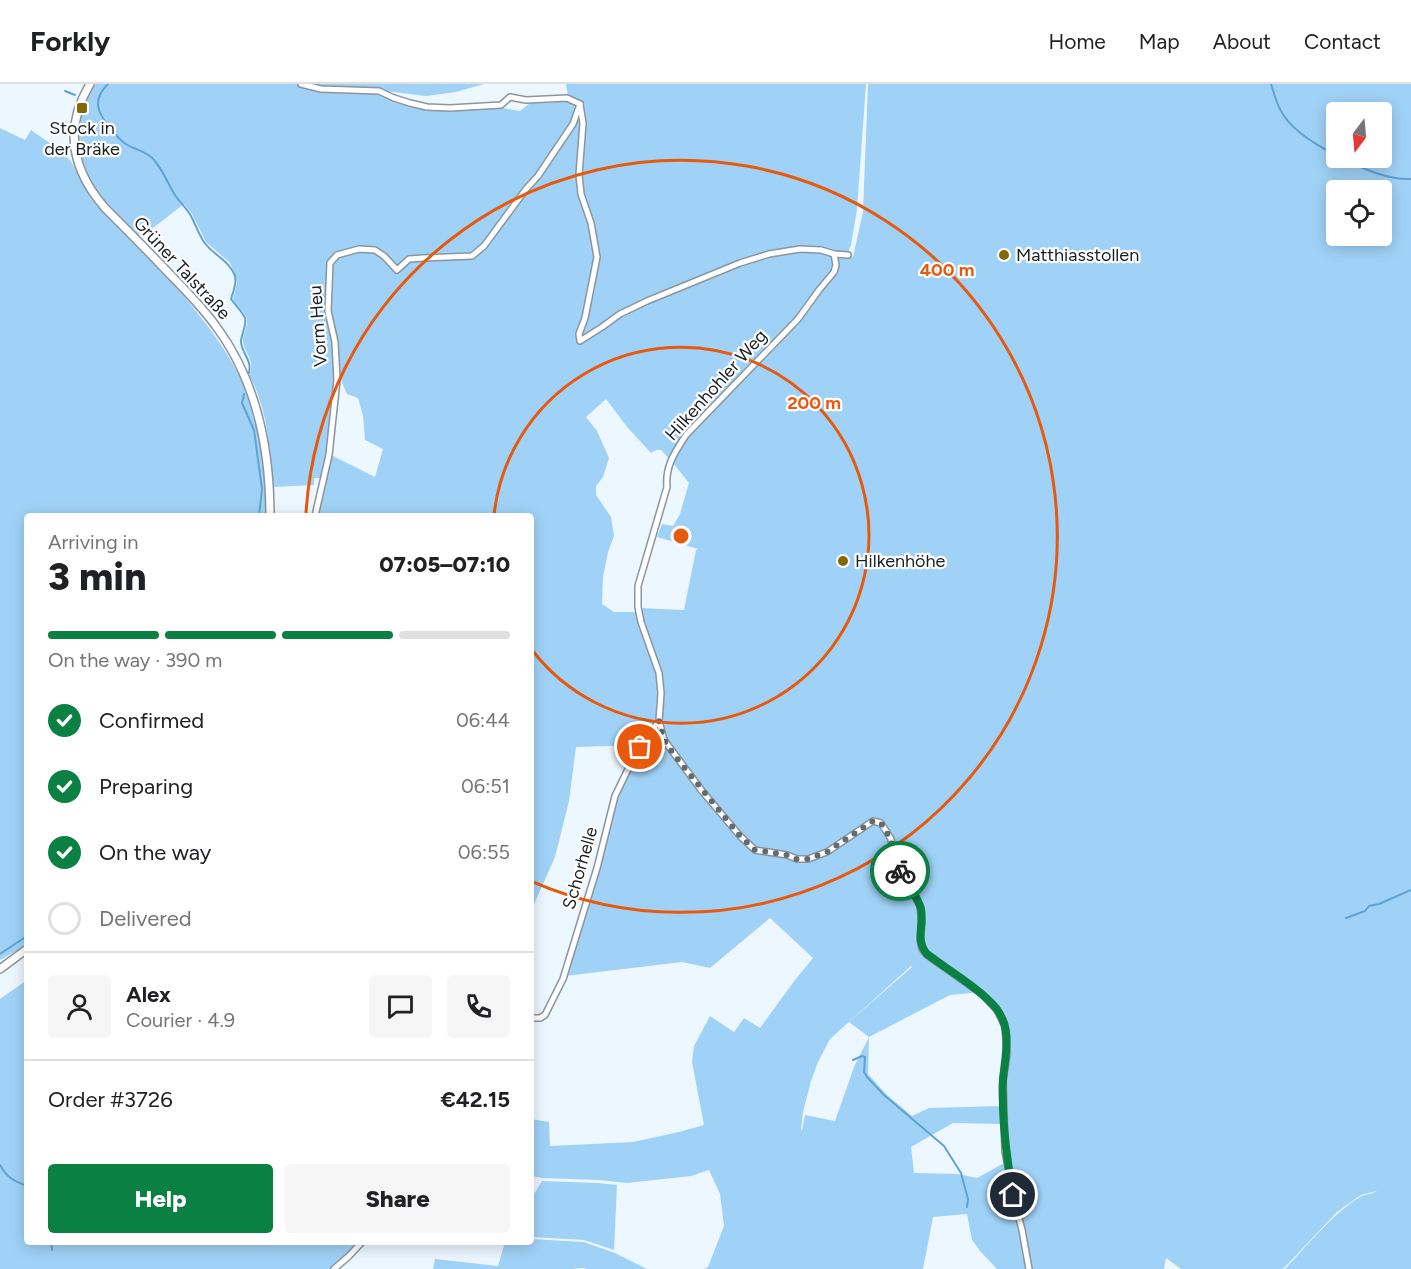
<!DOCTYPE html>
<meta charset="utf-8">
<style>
:root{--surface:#fff;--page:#f6f6f6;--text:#202124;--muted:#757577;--line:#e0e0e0;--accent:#0b8043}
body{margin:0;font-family:Figtree,sans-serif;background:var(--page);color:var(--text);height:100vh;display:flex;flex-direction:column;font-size:22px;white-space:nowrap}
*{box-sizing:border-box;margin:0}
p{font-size:20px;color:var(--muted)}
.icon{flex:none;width:33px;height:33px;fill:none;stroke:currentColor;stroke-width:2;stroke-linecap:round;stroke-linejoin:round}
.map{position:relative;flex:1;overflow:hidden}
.sheet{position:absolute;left:24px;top:429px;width:510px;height:732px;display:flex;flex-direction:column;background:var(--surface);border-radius:6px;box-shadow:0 3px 15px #0003}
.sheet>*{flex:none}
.needle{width:39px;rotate:196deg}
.tools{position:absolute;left:1326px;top:18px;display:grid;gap:12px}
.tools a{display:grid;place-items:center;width:66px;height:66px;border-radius:6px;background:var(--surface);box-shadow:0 3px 15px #0003;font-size:30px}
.pin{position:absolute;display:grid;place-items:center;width:51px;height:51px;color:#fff;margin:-26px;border:3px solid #fff;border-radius:50%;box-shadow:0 2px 6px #0007}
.courier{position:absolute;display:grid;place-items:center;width:60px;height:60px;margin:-30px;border:4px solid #0b8043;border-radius:50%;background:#fff;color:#222;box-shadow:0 2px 8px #0007}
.head em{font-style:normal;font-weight:800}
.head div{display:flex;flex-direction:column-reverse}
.head{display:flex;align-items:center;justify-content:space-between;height:102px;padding:0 24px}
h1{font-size:39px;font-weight:800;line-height:45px}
.bar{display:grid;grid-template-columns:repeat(4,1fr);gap:9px 6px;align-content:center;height:72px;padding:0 24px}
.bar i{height:8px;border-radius:4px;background:var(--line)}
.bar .active{background:var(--accent)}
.bar p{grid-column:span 4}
.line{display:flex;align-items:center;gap:15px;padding:0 24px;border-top:2px solid var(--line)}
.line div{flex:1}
.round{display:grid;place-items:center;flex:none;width:63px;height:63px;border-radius:6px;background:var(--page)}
ol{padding:0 24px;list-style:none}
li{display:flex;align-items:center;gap:18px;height:66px}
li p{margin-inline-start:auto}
li .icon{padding:6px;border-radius:50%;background:var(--accent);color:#fff;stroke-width:4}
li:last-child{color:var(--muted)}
li i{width:33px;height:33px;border:3px solid var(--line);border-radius:50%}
.cta{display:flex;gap:12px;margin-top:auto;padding:12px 24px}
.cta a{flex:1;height:69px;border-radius:6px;background:var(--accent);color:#fff;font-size:24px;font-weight:800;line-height:69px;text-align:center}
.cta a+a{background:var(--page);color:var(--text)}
header{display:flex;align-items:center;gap:36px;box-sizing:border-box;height:84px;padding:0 30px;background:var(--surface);border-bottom:2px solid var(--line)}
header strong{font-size:28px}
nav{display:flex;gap:33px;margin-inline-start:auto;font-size:21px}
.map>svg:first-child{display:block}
</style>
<header>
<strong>Forkly</strong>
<nav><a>Home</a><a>Map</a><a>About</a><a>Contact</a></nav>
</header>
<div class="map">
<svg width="1411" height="1185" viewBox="0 0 1411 1185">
<rect width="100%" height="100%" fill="#edf7ff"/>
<g fill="#a0d2f7" fill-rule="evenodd">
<path d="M 95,0 L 300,0 L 307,3 L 379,8 L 426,24 L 501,22 L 502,24 L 520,27 L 534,16 L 566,15 L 578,21 L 572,39 L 537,92 L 484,160 L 471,171 L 408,174 L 398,183 L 385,171 L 359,163 L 328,178 L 327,227 L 333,259 L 335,302 L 328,370 L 321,394 L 314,394 L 314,401 L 273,403 C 270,373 269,342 259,314 C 257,306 253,299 249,292 C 257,275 242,268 243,255 C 243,249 248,243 247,236 C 246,229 238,222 233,216 L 237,199 L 234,188 L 230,179 L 206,158 L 192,130 L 184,120 L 149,147 L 145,145 L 136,152 C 119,132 97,113 85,90 C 74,69 77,37 85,16 C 88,10 92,5 95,0 Z"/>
<polygon points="304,0 484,0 456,8 426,12 378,6 322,4"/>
<path d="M 566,0 L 866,0 L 857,125 L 851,161 L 847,171 C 843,170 838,170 833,169 C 829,168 825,165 820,165 C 780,158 718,184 682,202 L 685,203 L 740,181 L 770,171 L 801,167 L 821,167 L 833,172 L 853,173 L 863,128 L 868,0 L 1411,0 L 1411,1185 L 1285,1185 C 1309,1160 1331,1131 1360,1113 C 1365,1110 1373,1110 1377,1107 L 1361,1111 L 1337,1128 L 1283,1185 L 1181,1185 L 1166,1174 L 1164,1185 L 1030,1185 C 1026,1144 1010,1105 1007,1064 C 1005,1041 1002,1017 1004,995 C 1006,977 1010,963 1007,945 C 1004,930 991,919 981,908 L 950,911 L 869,953 L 868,990 L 886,1010 L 912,1032 L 929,1024 L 1002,1022 L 1002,1040 L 953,1039 L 911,1063 L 914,1089 L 958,1090 L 977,1094 L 1006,1078 L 1012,1112 L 1021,1146 L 1028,1185 L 997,1185 L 980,1167 L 972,1156 L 967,1130 L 933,1133 L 923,1185 L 704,1185 L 708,1183 L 724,1142 L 720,1110 L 709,1086 L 691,1092 L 627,1099 L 599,1096 L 542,1094 L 531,1092 L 531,1035 L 549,1038 L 550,1062 L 633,1058 L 679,1048 L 704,1041 L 692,978 L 694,962 L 710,932 L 734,948 L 744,934 L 760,944 L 795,896 L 813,874 L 770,834 L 710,884 L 682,878 L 565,892 L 599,785 L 621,705 L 630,685 L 657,643 L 661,658 L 670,670 L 739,753 L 749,763 L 751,761 L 741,752 L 703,706 L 665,654 L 662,643 L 664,612 L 661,590 L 658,576 L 650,558 L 645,542 L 641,524 L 684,526 L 696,466 L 698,465 L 657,453 L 662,440 L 673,442 L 680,430 L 689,399 L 673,379 L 661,366 L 656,366 L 651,369 L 628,344 L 606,315 L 586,333 L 597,347 L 609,374 L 603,393 L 596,402 L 596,411 L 611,433 L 614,452 L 608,468 L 603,493 L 602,520 L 614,528 L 636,528 L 639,543 L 656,587 L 658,603 L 658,623 L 656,635 L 639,661 L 576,663 L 569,717 L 555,773 L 531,827 L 531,432 L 318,432 L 331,371 L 375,393 L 383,365 L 365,356 L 363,331 L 358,314 L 347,310 L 340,294 L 337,257 L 331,227 L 332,180 L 338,173 L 362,167 L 374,167 L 383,173 L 397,188 L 410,177 L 423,175 L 447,176 L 474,174 L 486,163 L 528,106 L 539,93 L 578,36 L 581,39 L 578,92 L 580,111 L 591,139 L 595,173 L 593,194 L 594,193 L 598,172 L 592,138 L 582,110 L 580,91 L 584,39 L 581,19 L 568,12 ZM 1336,28 L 1382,28 L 1382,74 L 1336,74 ZM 1336,106 L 1382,106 L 1382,152 L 1336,152 ZM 911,882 L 912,883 L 849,938 L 869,953 L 854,983 L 835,1037 L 805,1031 L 802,1046 L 801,1045 L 803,1028 L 811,997 L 818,978 L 830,955 Z"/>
<path d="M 0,44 L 25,56 L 31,46 C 41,53 64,68 70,76 C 79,90 84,107 95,120 C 149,176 218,237 248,311 C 263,348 265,392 266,432 L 27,432 L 27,858 L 18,866 L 0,876 Z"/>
<polygon points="27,896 27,1158 361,1158 332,1185 0,1185 0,915"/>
<polygon points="542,1097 598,1099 617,1101 614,1166 584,1156 531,1153 531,1115"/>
<polygon points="531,1155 584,1158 615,1169 647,1185 588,1185 583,1184 572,1185 433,1185 435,1175 498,1182 505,1158 531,1158"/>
</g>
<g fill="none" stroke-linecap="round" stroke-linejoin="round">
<g stroke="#60a3d3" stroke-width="2">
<path d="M 108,0 C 92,16 97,28 110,44 C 115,49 119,56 126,60 C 135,66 147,67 154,76 C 163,86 168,100 175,111 C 180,119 188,125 192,134 C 196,142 199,151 204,158 C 213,171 230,177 235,192 C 237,200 233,208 231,215 C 235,221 242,227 245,234 C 247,242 241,250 241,258 C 242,270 252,275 249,289"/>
<path d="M 1271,0 C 1274,9 1276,19 1281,27 C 1291,46 1318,62 1336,71"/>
<polyline points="65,7 75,11"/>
<path d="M 1341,74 C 1362,84 1387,96 1411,95"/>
<polyline points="244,310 242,319 254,346 262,405 259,432"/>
<polyline points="1346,834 1365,827 1369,822 1379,820 1411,806"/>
<polyline points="0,870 27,852"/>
<polyline points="853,976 862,972 865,973 864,988 867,993 884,1011 944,1062 961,1089 968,1115 967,1123"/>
<path d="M 0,1081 C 7,1094 14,1097 27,1102"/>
<polyline points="51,1158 52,1166"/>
</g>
<g stroke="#8a959e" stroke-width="8">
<g id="street">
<polyline points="301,0 321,5 379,7 394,14 410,19 427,23 450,24 501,21 510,13 526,16 567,14 580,20"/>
<polyline points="580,21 583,39 579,91 581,110 591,139 597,173 585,234 579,250 580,257 602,243 620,230 647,217 740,179 769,170 800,165 821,166 834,170 848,171"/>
<path d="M 834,170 L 836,181 L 834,188 L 819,206 L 798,235 L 686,351 C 675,368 665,382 667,403 L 638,502 L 638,523 L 641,538 L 659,589 L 661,609 L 659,637 L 664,656 L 702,707 L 740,752 L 755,766 L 787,771 L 797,775 L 808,775 L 827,768 L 873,737 L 881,739 L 891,755 L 894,777 L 920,822 L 922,839 L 920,856 L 922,865 L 927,871 L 982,910 L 997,926 L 1005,942 L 1007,970 L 1003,996 L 1005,1067 L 1013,1111 L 1022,1146 L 1029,1185"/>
<polyline points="315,432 329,371 337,296 335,258 328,227 330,179 337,171 359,165 375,166 384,172 397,186 409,175 423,174 472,172 484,162 526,105 538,92 573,40 580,20"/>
<polyline points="531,934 540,934 545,931 563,895 597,784 615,712 630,681 640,663 659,637"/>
<polyline points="334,1185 349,1172 362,1158"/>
</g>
</g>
<g stroke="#8a959e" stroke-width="10">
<g id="secondary">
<path d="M 90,0 C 63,45 72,86 105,124 C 125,144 144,163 163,183 C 182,203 202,222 218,245 C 257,299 270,366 270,432"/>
<polyline points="0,885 27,865"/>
</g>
</g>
<use href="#street" stroke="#fff" stroke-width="5"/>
<use href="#secondary" stroke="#fff" stroke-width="7"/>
</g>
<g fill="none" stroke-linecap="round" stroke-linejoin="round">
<polyline stroke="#646b6f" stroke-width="6" stroke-dasharray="0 10.8" points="640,663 659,637 664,656 675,672 740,752 755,766 787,771 796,775 808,775 827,768 873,737 881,739 891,756 894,777 900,787"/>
<path stroke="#0b8043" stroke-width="8" d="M 900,787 C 906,797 918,813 921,825 C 924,840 915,857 927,870 C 948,886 979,904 996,924 C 1013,946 1005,971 1003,996 C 1002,1005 1003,1014 1003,1024 C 1004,1053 1008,1082 1013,1111"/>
</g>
<g fill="none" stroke="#e8590c" stroke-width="3">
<path d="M494 431A188 188 0 1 1 532 566"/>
<path d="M306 429A376 376 0 1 1 531 797"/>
</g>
<g fill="#836902" stroke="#fff" stroke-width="2">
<rect x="76" y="18" width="12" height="12" rx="3"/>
<circle cx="1004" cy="171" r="6"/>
<circle cx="843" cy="477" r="6"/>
</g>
<g text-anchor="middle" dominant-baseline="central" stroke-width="4.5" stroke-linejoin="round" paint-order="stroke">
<g font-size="18" fill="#1a1f22" stroke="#fff" text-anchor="start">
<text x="82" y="44" text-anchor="middle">Stock in<tspan x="82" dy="21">der Bräke</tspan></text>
<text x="1016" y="171">Matthiasstollen</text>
<text x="855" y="477">Hilkenhöhe</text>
</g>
<g font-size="18" fill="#1a1f22" stroke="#fff">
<text transform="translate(182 184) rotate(47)">Grüner Talstraße</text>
<text transform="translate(318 242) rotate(-94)">Vorm Heu</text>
<text transform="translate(716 301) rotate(-48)">Hilkenhohler Weg</text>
<text transform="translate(580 784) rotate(-74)">Schorhelle</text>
</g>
</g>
<circle cx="681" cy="452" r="9" fill="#e8590c" stroke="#fff" stroke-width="3"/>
<g font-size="18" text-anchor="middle" font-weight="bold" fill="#e8590c" stroke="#fff" stroke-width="4.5" stroke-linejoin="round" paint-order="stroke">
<text x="947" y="192">400 m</text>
<text x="814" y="325">200 m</text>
</g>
</svg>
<div class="tools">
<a><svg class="needle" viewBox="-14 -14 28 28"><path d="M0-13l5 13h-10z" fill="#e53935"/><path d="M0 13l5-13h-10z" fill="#757577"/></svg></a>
<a><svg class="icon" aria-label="locate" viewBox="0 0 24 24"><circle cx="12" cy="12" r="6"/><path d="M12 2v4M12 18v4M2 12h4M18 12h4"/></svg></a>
</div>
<div class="pin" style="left:640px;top:663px;background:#ea580c"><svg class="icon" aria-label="bag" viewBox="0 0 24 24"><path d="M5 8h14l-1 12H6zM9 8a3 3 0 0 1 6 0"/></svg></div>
<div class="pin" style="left:1013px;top:1111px;background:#1f2937"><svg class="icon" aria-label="home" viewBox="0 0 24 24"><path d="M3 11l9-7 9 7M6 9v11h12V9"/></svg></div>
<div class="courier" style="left:900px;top:787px"><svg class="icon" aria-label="bike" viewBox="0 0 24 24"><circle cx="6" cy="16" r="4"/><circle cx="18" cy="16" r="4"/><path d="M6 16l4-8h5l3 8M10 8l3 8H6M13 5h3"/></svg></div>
<section class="sheet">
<div class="head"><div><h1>3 min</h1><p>Arriving in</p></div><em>07:05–07:10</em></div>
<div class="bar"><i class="active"></i><i class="active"></i><i class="active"></i><i></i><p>On the way · 390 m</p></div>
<ol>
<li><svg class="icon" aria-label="check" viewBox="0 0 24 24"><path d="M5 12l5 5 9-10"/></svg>Confirmed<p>06:44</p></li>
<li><svg class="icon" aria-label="check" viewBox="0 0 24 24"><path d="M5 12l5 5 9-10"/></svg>Preparing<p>06:51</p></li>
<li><svg class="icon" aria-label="check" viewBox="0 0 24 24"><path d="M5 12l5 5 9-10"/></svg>On the way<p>06:55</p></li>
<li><i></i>Delivered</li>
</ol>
<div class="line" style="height:108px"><a class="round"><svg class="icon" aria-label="person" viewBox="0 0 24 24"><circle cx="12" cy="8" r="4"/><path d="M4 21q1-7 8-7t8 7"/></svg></a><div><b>Alex</b><p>Courier · 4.9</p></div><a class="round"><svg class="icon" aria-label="chat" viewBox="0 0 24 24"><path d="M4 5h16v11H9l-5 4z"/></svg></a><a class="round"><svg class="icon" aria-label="phone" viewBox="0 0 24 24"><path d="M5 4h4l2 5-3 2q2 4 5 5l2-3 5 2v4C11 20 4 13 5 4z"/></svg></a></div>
<div class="line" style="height:78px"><div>Order #3726</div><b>€42.15</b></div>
<div class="cta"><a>Help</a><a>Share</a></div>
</section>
</div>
